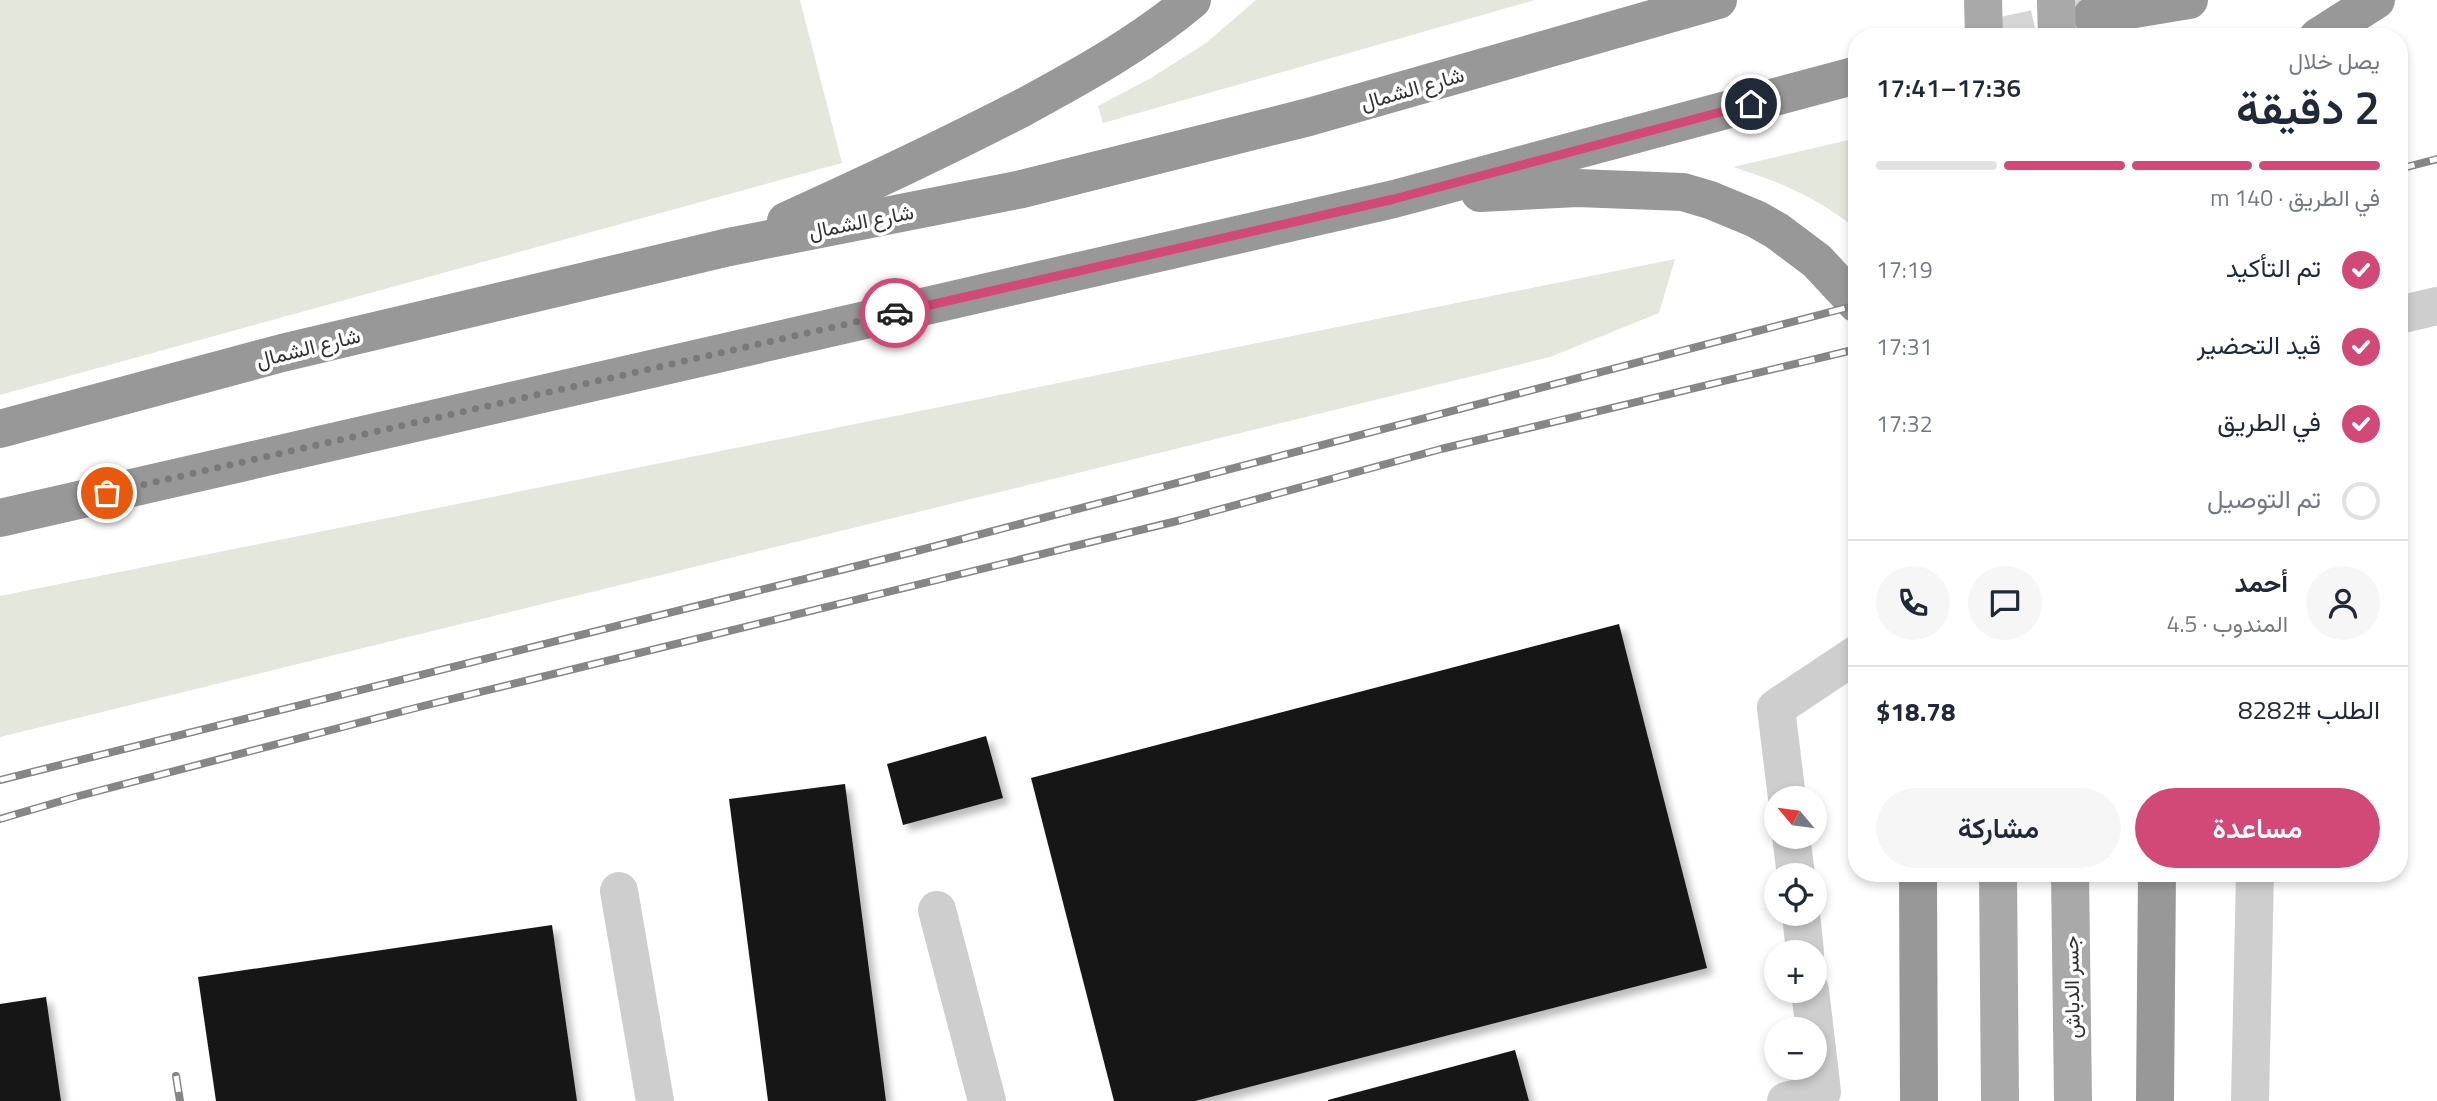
<!DOCTYPE html>
<html lang="ar">
<meta charset="utf-8">
<style>
:root{--surface:#fff;--page:#f6f6f7;--text:#1f2937;--muted:#747a83;--line:#e0e1e3;--accent:#d24977}
body{margin:0;font-family:"Titillium Web",Vazirmatn,sans-serif;background:var(--page);color:var(--text);direction:rtl;height:100vh;display:flex;flex-direction:column;font-size:26px;white-space:nowrap}
*{box-sizing:border-box;margin:0}
p{font-size:23px;color:var(--muted)}
.icon{flex:none;width:38px;height:38px;fill:none;stroke:currentColor;stroke-width:2;stroke-linecap:round;stroke-linejoin:round}
.map{position:relative;flex:1;overflow:hidden;direction:ltr}
.panel{position:absolute;left:1848px;top:28px;width:560px;height:854px;display:flex;flex-direction:column;background:var(--surface);border-radius:28px;box-shadow:0 4px 10px #0003;direction:rtl}
.panel>*{flex:none}
.needle{width:46px;rotate:299deg}
.controls{position:absolute;left:1764px;top:786px;display:grid;gap:14px}
.controls a{display:grid;place-items:center;width:63px;height:63px;border-radius:50%;background:var(--surface);box-shadow:0 4px 10px #0003;font-size:35px}
.pin{position:absolute;display:grid;place-items:center;width:60px;height:60px;color:#fff;margin:-30px;border:4px solid #fff;border-radius:50%;box-shadow:0 2px 7px #0007}
.courier{position:absolute;display:grid;place-items:center;width:70px;height:70px;margin:-35px;border:5px solid #d24977;border-radius:50%;background:#fff;color:#222;box-shadow:0 2px 9px #0007}
.headline em{font-style:normal;font-weight:600}
.headline div{display:flex;flex-direction:column-reverse}
.headline{display:flex;align-items:center;justify-content:space-between;height:119px;padding:0 28px}
h1{font-size:46px;font-weight:600;line-height:52px}
.bar{display:grid;grid-template-columns:repeat(4,1fr);gap:10px 7px;align-content:center;height:84px;padding:0 28px}
.bar i{height:9px;border-radius:5px;background:var(--line)}
.bar .current{background:var(--accent)}
.bar p{grid-column:span 4}
.line{display:flex;align-items:center;gap:18px;padding:0 28px;border-top:2px solid var(--line)}
.line div{flex:1}
.round{display:grid;place-items:center;flex:none;width:74px;height:74px;border-radius:37px;background:var(--page)}
ol{padding:0 28px;list-style:none}
li{display:flex;align-items:center;gap:21px;height:77px}
li p{margin-inline-start:auto}
li .icon{padding:7px;border-radius:50%;background:var(--accent);color:#fff;stroke-width:4}
li:last-child{color:var(--muted)}
li i{width:38px;height:38px;border:4px solid var(--line);border-radius:50%}
.action{display:flex;gap:14px;margin-top:auto;padding:14px 28px}
.action a{flex:1;height:80px;border-radius:42px;background:var(--accent);color:#fff;font-size:28px;font-weight:600;line-height:80px;text-align:center}
.action a+a{background:var(--page);color:var(--text)}
.map>svg:first-child{display:block}
</style>
<div class="map">
<svg width="2437" height="1101" viewBox="0 0 2437 1101">
<defs>
<filter id="shadow"><feDropShadow dx="6" dy="6" stdDeviation="3.5" flood-color="#0004"/></filter>
</defs>
<rect width="100%" height="100%" fill="#fff"/>
<g fill="#e4e7db">
<polygon points="0,0 800,0 842,163 0,395"/>
<polygon points="1256,0 1535,0 1103,123 1098,106 1151,78 1206,43"/>
<path d="M 1857,138 L 1857,230 C 1821,199 1778,181 1733,167 Z"/>
<polygon points="1675,259 1659,313 1550,357 0,737 0,596"/>
</g>
<g fill="#181818" filter="url(#shadow)">
<polygon points="1619,624 1707,968 1195,1101 1114,1101 1031,778"/>
<polygon points="986,736 1003,798 903,825 887,764"/>
<polygon points="845,784 886,1101 768,1101 729,799"/>
<polygon points="552,925 577,1101 216,1101 198,977"/>
<polygon points="46,997 61,1101 0,1101 0,1004"/>
<polygon points="1515,1050 1529,1101 1328,1101 1328,1100"/>
</g>
<g fill="none" stroke-linecap="round" stroke-linejoin="round">
<polyline stroke="#d6d6d6" stroke-width="38" stroke-dasharray="38 19" stroke-linecap="butt" points="1998,37 2088,17"/>
<g stroke="#cecece" stroke-width="38">
<polyline points="2399,315 2437,306"/>
<polyline points="1787,798 1776,708 1857,654"/>
<polyline points="1791,836 1796,875"/>
<polyline points="619,891 655,1101"/>
<polyline points="937,910 987,1101"/>
<polyline points="1801,914 1805,952"/>
<polyline points="1786,1101 1822,1092 1810,990"/>
<polyline points="2250,1101 2255,873"/>
</g>
<g stroke="#a9a9a9" stroke-width="38">
<polyline points="1983,0 1984,37"/>
<polyline points="1998,873 2000,1101"/>
<polyline points="2070,873 2073,1101"/>
</g>
<g stroke="#989898" stroke-width="38">
<polyline points="2092,16 2189,0"/>
<polyline points="2318,37 2376,0"/>
<polyline points="1480,193 1577,188 1683,192 1710,200 1756,219 1777,231 1817,261 1857,304"/>
<path d="M 786,221 C 866,185 944,148 1022,108 C 1081,76 1141,43 1192,0"/>
<polyline points="0,429 282,353 729,247 1022,189 1309,117 1718,0"/>
<polyline points="0,518 1394,199 1857,75"/>
<polyline points="1918,873 1919,1101"/>
<polyline points="2155,1101 2157,873"/>
</g>
<g stroke="#868686" stroke-width="8">
<g id="rail">
<polyline points="2399,169 2437,159"/>
<polyline points="0,780 909,553 1857,305"/>
<polyline points="0,819 75,797 423,706 1181,520 1441,449 1857,349"/>
<polyline points="176,1076 180,1101"/>
</g>
</g>
<use href="#rail" stroke="#fff" stroke-width="5" stroke-dasharray="16" stroke-linecap="butt"/>
<polyline stroke="#a9a9a9" stroke-width="38" points="2056,0 2057,37"/>
</g>
<g fill="none" stroke-linecap="round" stroke-linejoin="round">
<polyline stroke="#797979" stroke-width="7" stroke-dasharray="0 12.6" points="107,493 895,313"/>
<polyline stroke="#d24977" stroke-width="9" points="895,313 1394,199 1751,104"/>
</g>
<g text-anchor="middle" dominant-baseline="central" stroke-width="7" stroke-linejoin="round" paint-order="stroke">
<g font-size="21" fill="#313131" stroke="#fff">
<text transform="translate(1412 88) rotate(-16)">شارع الشمال</text>
<text transform="translate(861 221) rotate(-11)">شارع الشمال</text>
<text transform="translate(308 347) rotate(-14)">شارع الشمال</text>
<text transform="translate(2071 987) rotate(-91)">جسر الدباش</text>
</g>
</g>
</svg>
<div class="controls">
<a><svg class="needle" viewBox="-14 -14 28 28"><path d="M0-13l5 13h-10z" fill="#e53935"/><path d="M0 13l5-13h-10z" fill="#747a83"/></svg></a>
<a><svg class="icon" aria-label="locate" viewBox="0 0 24 24"><circle cx="12" cy="12" r="6"/><path d="M12 2v4M12 18v4M2 12h4M18 12h4"/></svg></a>
<a>+</a>
<a>−</a>
</div>
<div class="pin" style="left:107px;top:493px;background:#ea580c"><svg class="icon" aria-label="bag" viewBox="0 0 24 24"><path d="M5 8h14l-1 12H6zM9 8a3 3 0 0 1 6 0"/></svg></div>
<div class="pin" style="left:1751px;top:104px;background:#1f2937"><svg class="icon" aria-label="home" viewBox="0 0 24 24"><path d="M3 11l9-7 9 7M6 9v11h12V9"/></svg></div>
<div class="courier" style="left:895px;top:313px"><svg class="icon" aria-label="car" viewBox="0 0 24 24"><path d="M5 17H2v-5l4-1 3-4h7l3 4 3 1v5h-3M9 17h6M6 11h13"/><circle cx="7" cy="17" r="2"/><circle cx="17" cy="17" r="2"/></svg></div>
<section class="panel">
<div class="headline"><div><h1>2 دقيقة</h1><p>يصل خلال</p></div><em>17:36–17:41</em></div>
<div class="bar"><i class="current"></i><i class="current"></i><i class="current"></i><i></i><p>في الطريق · 140 m</p></div>
<ol>
<li><svg class="icon" aria-label="check" viewBox="0 0 24 24"><path d="M5 12l5 5 9-10"/></svg>تم التأكيد<p>17:19</p></li>
<li><svg class="icon" aria-label="check" viewBox="0 0 24 24"><path d="M5 12l5 5 9-10"/></svg>قيد التحضير<p>17:31</p></li>
<li><svg class="icon" aria-label="check" viewBox="0 0 24 24"><path d="M5 12l5 5 9-10"/></svg>في الطريق<p>17:32</p></li>
<li><i></i>تم التوصيل</li>
</ol>
<div class="line" style="height:126px"><a class="round"><svg class="icon" aria-label="person" viewBox="0 0 24 24"><circle cx="12" cy="8" r="4"/><path d="M4 21q1-7 8-7t8 7"/></svg></a><div><b>أحمد</b><p>المندوب · 4.5</p></div><a class="round"><svg class="icon" aria-label="chat" viewBox="0 0 24 24"><path d="M4 5h16v11H9l-5 4z"/></svg></a><a class="round"><svg class="icon" aria-label="phone" viewBox="0 0 24 24"><path d="M5 4h4l2 5-3 2q2 4 5 5l2-3 5 2v4C11 20 4 13 5 4z"/></svg></a></div>
<div class="line" style="height:91px"><div>الطلب #8282</div><b>$18.78</b></div>
<div class="action"><a>مساعدة</a><a>مشاركة</a></div>
</section>
</div>
